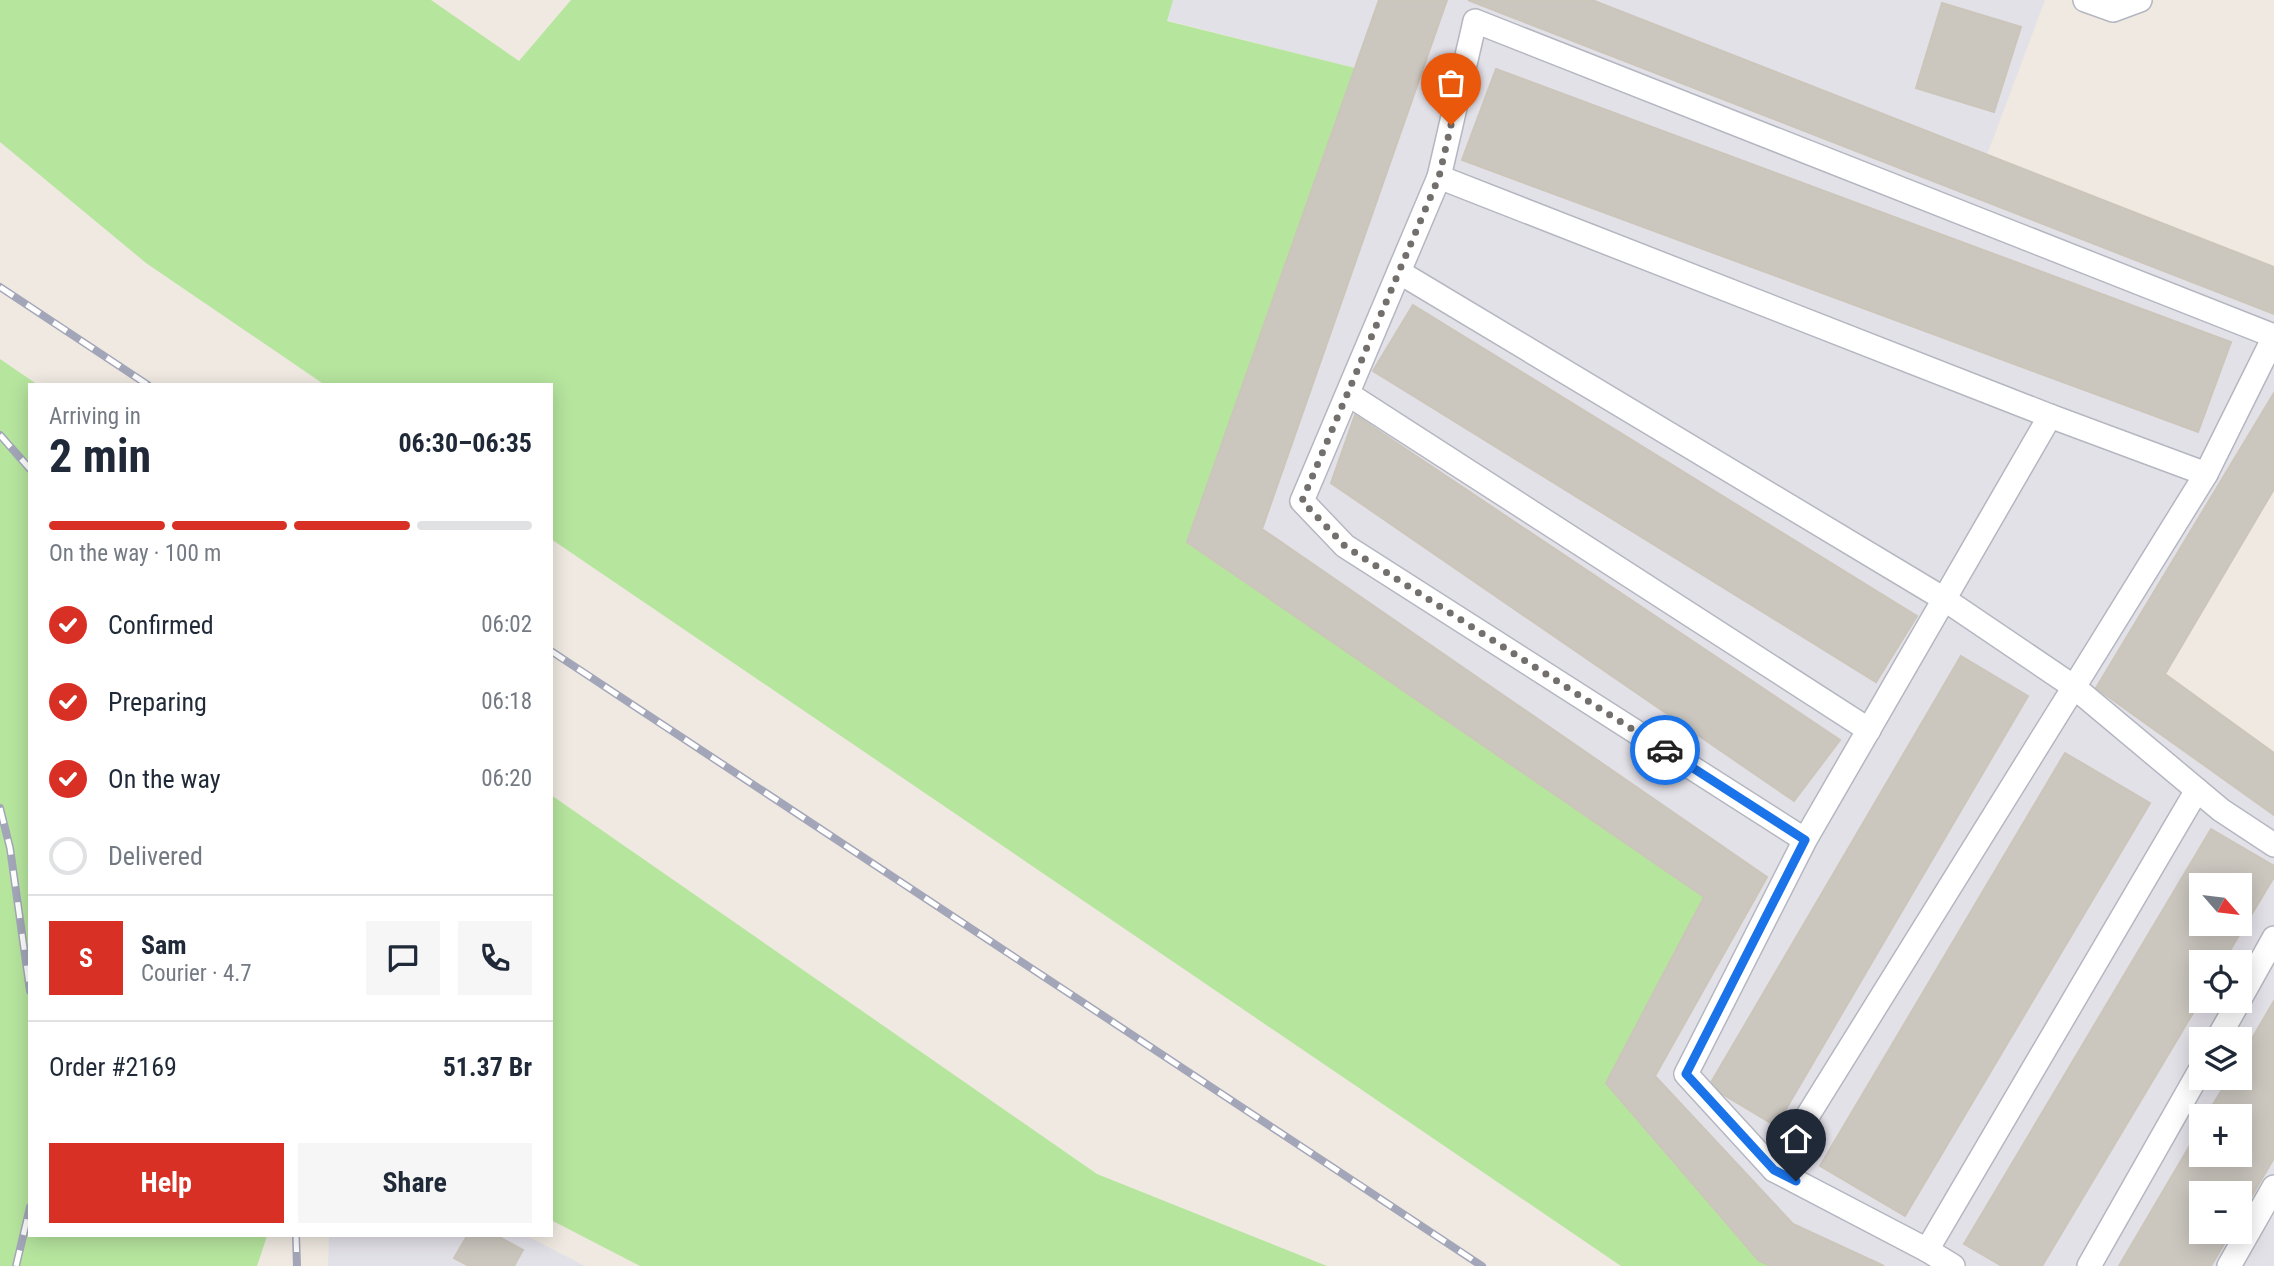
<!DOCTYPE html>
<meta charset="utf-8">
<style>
:root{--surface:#fff;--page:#f6f6f7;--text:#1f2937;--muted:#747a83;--line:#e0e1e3;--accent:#d93025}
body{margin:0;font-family:"Roboto Condensed",sans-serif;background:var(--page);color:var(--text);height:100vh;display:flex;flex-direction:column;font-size:26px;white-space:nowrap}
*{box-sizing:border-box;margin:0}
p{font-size:23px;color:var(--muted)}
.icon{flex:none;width:38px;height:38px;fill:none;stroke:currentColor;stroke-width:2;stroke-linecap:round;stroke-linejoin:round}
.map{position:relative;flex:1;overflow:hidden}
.drawer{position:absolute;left:28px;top:383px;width:525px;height:854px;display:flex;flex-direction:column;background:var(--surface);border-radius:0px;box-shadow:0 4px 18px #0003}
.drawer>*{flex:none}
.needle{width:46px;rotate:118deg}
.tools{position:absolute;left:2189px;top:873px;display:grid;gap:14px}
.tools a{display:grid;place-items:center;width:63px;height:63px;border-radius:0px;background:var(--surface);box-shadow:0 4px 18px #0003;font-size:35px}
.pin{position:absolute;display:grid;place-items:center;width:60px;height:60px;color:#fff;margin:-72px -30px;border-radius:50% 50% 50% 0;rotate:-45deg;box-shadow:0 0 7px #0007}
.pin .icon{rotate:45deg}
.courier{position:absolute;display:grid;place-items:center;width:70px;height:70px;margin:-35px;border:5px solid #1a73e8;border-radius:50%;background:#fff;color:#222;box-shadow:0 2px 9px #0007}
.overview em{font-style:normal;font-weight:700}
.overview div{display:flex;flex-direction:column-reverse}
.overview{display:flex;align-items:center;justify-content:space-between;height:119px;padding:0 21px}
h1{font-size:46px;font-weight:700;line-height:52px}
.bar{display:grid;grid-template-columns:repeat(4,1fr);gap:10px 7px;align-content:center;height:84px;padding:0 21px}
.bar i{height:9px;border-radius:5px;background:var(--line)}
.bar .active{background:var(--accent)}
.bar p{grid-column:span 4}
.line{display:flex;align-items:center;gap:18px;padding:0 21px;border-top:2px solid var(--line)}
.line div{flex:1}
.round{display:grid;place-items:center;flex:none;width:74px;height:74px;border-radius:0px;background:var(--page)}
ol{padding:0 21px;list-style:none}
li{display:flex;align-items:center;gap:21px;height:77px}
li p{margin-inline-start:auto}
li .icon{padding:7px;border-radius:50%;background:var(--accent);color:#fff;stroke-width:4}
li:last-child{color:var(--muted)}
li i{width:38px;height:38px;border:4px solid var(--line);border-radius:50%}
.action{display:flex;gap:14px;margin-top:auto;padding:14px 21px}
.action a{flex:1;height:80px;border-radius:0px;background:var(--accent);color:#fff;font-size:28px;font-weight:700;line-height:80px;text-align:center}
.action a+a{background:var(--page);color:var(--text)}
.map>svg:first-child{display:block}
</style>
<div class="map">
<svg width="2274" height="1266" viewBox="0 0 2274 1266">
<rect width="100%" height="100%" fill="#efe9e1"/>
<g fill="#e3e1e8" fill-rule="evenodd">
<path d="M 1173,0 L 2045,0 L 1987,155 L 2274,267 L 2274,489 L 2166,674 L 2274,753 L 2274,1266 L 1771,1266 L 1759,1261 L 1606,1083 L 1704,897 L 1187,542 L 1355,68 L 1166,20 ZM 2202,886 L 2240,886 L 2240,924 L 2202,924 ZM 2202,962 L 2240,962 L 2240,1001 L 2202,1001 ZM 2202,1040 L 2240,1040 L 2240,1078 L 2202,1078 ZM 2202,1116 L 2240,1116 L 2240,1155 L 2202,1155 ZM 2202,1194 L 2240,1194 L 2240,1232 L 2202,1232 Z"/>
<polygon points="329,1236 527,1236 585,1266 328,1266"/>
</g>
<g fill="#b6e59e">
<polygon points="0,0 431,0 519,61 571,0 1173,0 1167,21 1355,68 1187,542 1704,897 1606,1083 1759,1261 1771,1266 1621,1266 551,539 551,385 325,385 146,263 0,142"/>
<polygon points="0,359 38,385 30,385 30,1236 267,1236 257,1266 0,1266"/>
<polygon points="551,795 1097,1174 1327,1266 640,1266 551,1220"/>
</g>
<g fill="#cbc7bf" stroke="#cbc5ba" stroke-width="2" fill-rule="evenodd">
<polygon points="1379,0 1447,0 1262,529 1767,877 1655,1076 1793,1224 1884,1266 1771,1266 1759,1261 1606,1083 1704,897 1187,542"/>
<polygon points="1468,0 1592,0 2274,267 2274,314"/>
<polygon points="1942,3 2021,27 1994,112 1916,88"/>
<polygon points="1496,69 2231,342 2198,432 1462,160"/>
<polygon points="1413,305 1917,616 1876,682 1373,371"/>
<polygon points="2274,393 2274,489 2165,674 2274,753 2274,815 2096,688"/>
<polygon points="1355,415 1840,740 1794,801 1331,483"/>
<polygon points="1961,656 2028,696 1776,1126 1709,1086"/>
<polygon points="2065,753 2150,803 1905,1216 1820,1166"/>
<path d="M 2211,829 L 2274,866 L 2274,877 L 2223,962 L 2202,962 L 2202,998 L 2042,1266 L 2002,1266 L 1964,1244 ZM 2202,886 L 2240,886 L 2240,924 L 2202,924 Z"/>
<polygon points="2274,1001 2274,1158 2240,1216 2240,1194 2202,1194 2202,1232 2231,1232 2211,1266 2119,1266 2202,1125 2202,1155 2240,1155 2240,1116 2206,1116 2229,1078 2240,1078 2240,1059"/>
<polygon points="467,1236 497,1236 523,1250 514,1266 469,1266 454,1258"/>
</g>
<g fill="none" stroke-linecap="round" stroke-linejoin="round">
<g stroke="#b4b7c1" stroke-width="26">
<g id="service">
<polyline points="2085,0 2113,10 2140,0"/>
<polyline points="1439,177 1475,21 2274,336"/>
<polyline points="1399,272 1944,599 2074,687 1774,1170"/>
<polyline points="1348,394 1869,730"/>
<polyline points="2050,416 2206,474 2274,337"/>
<polyline points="2206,474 2074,687 2221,810 2274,845"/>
<polyline points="1805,840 2050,416 1439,177 1302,501 1345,546 1805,840 1686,1074 1774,1170 1927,1250 1953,1266"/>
<polyline points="2240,999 2274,938"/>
<polyline points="2217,1040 2239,1001"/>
<polyline points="1927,1250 2197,790"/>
<polyline points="2089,1266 2202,1067"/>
<polyline points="2229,1266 2274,1187"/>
</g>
</g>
<use href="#service" stroke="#fff" stroke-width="23"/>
<g stroke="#a3a6b8" stroke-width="8">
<g id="rail">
<polyline points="0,287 148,385"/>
<polyline points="0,435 30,469"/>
<polyline points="551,651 1482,1266"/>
<polyline points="0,808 10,848 30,991"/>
<polyline points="296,1236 297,1266"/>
<polyline points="16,1266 30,1207"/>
</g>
</g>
<use href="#rail" stroke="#fff" stroke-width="5" stroke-dasharray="16" stroke-linecap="butt"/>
</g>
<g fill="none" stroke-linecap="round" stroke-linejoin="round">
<polyline stroke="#726f6d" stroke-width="7" stroke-dasharray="0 12.6" points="1451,125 1439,177 1302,501 1345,546 1665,750"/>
<polyline stroke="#1a73e8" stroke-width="9" points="1665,750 1805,840 1686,1074 1774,1170 1796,1181"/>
</g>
</svg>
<div class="tools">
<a><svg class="needle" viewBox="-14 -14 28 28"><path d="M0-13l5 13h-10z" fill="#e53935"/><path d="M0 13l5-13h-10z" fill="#747a83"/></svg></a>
<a><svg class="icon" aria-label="locate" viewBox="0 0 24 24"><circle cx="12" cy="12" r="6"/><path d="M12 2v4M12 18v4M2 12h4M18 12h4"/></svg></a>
<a><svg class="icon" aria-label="layers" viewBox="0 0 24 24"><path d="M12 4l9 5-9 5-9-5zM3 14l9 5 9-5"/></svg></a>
<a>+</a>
<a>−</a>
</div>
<div class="pin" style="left:1451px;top:125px;background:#ea580c"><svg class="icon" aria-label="bag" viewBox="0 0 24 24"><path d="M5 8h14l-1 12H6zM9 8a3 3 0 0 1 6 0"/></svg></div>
<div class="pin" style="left:1796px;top:1181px;background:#1f2937"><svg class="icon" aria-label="home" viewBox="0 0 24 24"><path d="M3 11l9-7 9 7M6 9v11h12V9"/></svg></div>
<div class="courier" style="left:1665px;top:750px"><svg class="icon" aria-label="car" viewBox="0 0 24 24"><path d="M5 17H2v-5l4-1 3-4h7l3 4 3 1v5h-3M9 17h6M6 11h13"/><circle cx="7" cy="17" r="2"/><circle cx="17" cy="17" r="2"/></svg></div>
<section class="drawer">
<div class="overview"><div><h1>2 min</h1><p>Arriving in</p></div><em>06:30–06:35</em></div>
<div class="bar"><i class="active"></i><i class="active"></i><i class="active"></i><i></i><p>On the way · 100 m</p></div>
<ol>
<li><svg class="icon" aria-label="check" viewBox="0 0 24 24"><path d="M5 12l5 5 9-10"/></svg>Confirmed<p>06:02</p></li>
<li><svg class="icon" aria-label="check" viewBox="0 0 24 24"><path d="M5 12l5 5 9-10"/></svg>Preparing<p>06:18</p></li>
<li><svg class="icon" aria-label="check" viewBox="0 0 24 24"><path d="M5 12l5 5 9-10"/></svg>On the way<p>06:20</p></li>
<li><i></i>Delivered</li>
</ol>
<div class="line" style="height:126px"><b class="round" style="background:var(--accent);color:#fff">S</b><div><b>Sam</b><p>Courier · 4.7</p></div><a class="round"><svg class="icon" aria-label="chat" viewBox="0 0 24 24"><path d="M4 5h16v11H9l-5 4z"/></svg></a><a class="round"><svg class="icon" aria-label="phone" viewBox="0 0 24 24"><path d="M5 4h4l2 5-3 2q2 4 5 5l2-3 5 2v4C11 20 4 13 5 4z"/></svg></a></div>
<div class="line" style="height:91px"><div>Order #2169</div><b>51.37 Br</b></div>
<div class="action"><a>Help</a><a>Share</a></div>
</section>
</div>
